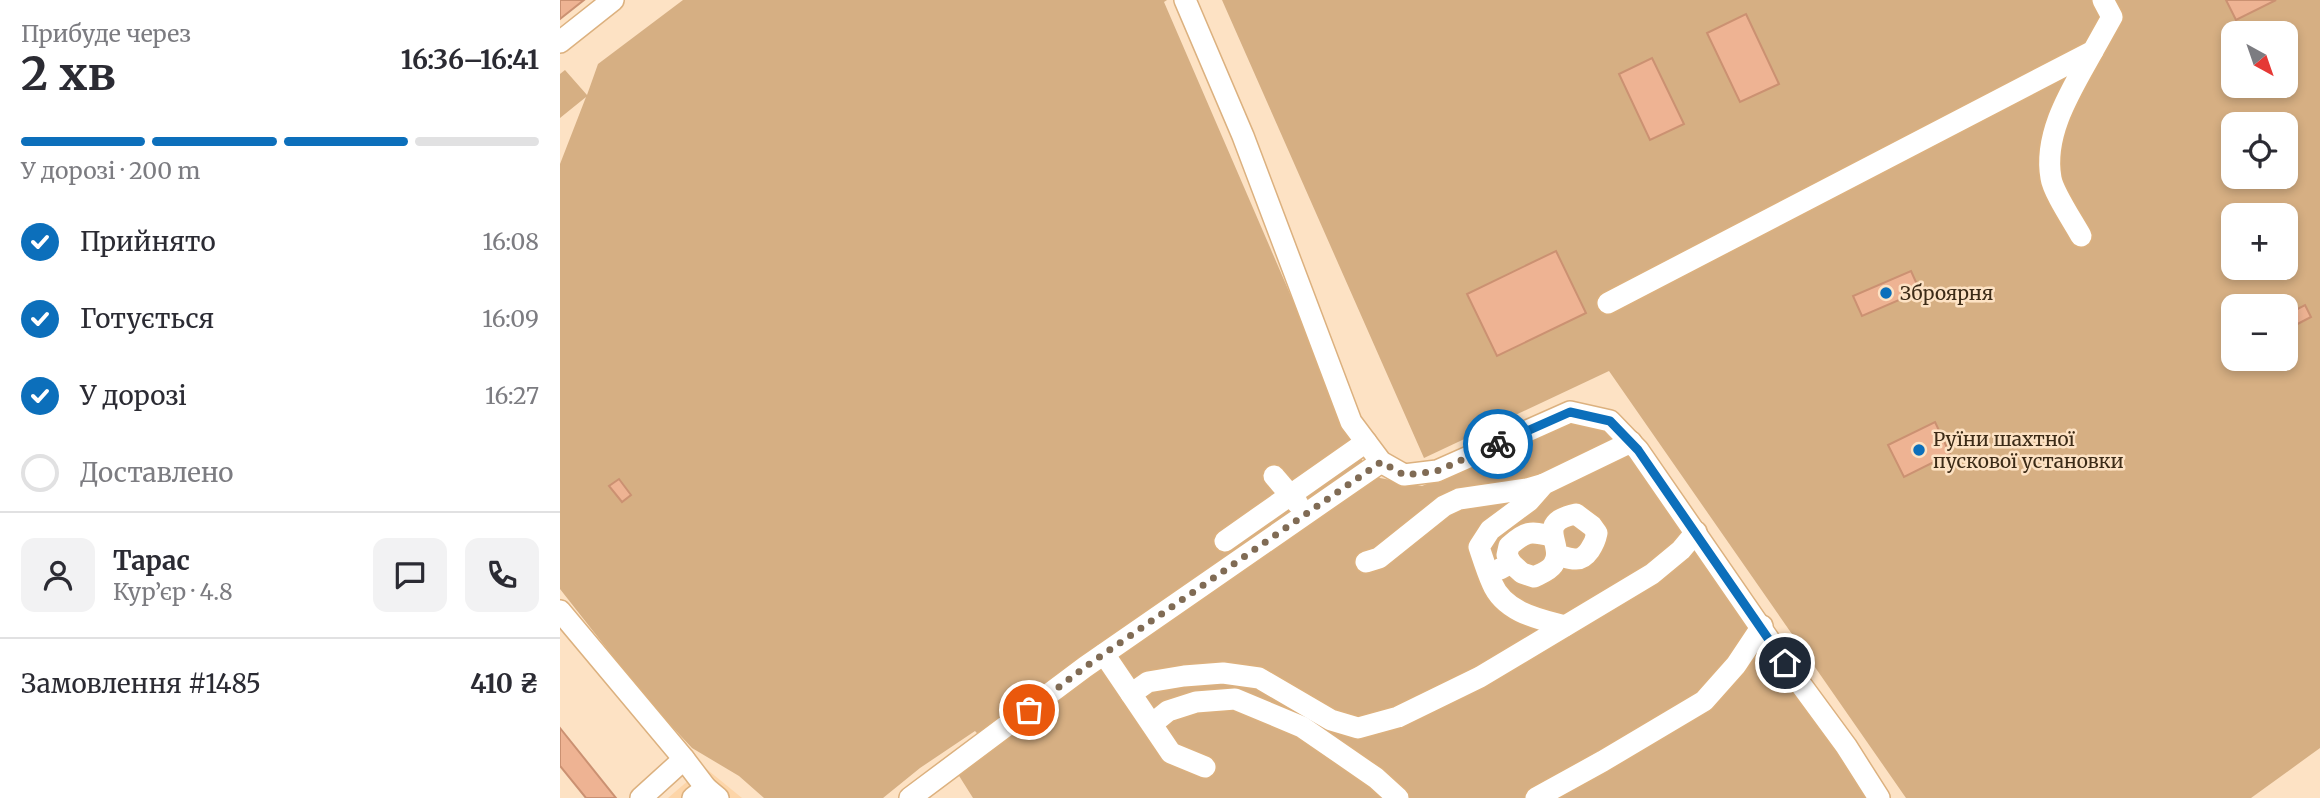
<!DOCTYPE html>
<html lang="uk">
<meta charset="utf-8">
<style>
:root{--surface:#fff;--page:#f2f2f3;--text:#2b2b33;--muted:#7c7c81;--line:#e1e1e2;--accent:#0c6fbb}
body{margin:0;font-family:Merriweather,serif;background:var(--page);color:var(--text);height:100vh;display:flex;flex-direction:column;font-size:26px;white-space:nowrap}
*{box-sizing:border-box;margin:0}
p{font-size:23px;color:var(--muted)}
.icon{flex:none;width:38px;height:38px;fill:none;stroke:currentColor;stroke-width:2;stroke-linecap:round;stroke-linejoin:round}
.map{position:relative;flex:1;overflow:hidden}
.panel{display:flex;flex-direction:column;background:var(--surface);width:560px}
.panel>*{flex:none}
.needle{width:46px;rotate:140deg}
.controls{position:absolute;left:1661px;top:21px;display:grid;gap:14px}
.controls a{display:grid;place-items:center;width:77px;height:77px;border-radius:14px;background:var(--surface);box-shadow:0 4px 10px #0003;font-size:35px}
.pin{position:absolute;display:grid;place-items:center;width:60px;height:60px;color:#fff;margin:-30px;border:4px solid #fff;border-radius:50%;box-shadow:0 2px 7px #0007}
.courier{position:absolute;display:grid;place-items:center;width:70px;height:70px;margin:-35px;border:5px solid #0c6fbb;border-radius:50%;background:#fff;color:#222;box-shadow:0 2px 9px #0007}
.head em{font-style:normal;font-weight:700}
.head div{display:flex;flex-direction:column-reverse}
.head{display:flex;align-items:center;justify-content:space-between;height:119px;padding:0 21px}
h1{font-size:46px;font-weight:700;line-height:52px}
.bar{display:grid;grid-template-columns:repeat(4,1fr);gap:10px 7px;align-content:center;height:84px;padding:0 21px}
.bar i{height:9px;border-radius:5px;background:var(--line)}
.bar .current{background:var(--accent)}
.bar p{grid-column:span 4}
.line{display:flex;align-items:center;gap:18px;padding:0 21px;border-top:2px solid var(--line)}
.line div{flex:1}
.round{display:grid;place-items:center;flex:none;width:74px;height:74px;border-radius:14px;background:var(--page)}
ol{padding:0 21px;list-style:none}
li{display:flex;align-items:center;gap:21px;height:77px}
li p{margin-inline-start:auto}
li .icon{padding:7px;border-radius:50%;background:var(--accent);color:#fff;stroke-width:4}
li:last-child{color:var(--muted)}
li i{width:38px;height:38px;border:4px solid var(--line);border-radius:50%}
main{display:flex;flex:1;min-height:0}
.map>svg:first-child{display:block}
</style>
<main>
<section class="panel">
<div class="head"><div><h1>2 хв</h1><p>Прибуде через</p></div><em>16:36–16:41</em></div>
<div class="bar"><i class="current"></i><i class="current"></i><i class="current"></i><i></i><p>У дорозі · 200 m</p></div>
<ol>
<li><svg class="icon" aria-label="check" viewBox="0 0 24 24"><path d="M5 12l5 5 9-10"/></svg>Прийнято<p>16:08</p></li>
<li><svg class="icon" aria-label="check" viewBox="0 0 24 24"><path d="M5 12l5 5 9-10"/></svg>Готується<p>16:09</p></li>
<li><svg class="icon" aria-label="check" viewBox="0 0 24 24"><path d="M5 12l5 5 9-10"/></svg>У дорозі<p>16:27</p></li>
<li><i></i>Доставлено</li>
</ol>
<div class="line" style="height:126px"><a class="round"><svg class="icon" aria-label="person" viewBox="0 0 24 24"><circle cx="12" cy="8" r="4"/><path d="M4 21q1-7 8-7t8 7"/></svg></a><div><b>Тарас</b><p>Кур’єр · 4.8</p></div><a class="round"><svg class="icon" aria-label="chat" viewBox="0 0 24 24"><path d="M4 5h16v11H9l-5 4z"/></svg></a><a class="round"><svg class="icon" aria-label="phone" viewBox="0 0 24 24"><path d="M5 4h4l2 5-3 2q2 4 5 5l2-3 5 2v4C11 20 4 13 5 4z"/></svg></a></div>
<div class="line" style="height:91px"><div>Замовлення #1485</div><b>410 ₴</b></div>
</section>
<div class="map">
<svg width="1760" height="798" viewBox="0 0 1760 798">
<rect width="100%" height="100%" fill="#fde2c4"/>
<polygon fill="#fdd5a8" points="144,767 182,798 108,798"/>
<g fill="#d6af83" fill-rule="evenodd">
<polygon points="123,0 607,0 604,2 804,465 820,478 862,486 954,448 1009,419 1056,433 1316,798 413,798 396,771 429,746 415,731 360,768 323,798 204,798 179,776 132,748 88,701 0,589 0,164 26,97 0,118 0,74 5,70 27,95 38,64"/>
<path d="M 662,0 L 1760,0 L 1760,748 L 1691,798 L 1346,798 L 1049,371 L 864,458 ZM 1673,33 L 1726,33 L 1726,86 L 1673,86 ZM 1673,124 L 1726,124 L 1726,177 L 1673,177 ZM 1673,215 L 1726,215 L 1726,268 L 1673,268 ZM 1673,306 L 1726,306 L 1726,359 L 1673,359 Z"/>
</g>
<g fill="#eeb393" stroke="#cb9172" stroke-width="2">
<polygon points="0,0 24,0 0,19"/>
<polygon points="1666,0 1716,0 1676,20"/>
<polygon points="1186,14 1219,84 1180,102 1147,33"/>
<polygon points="1092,58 1124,124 1090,140 1059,74"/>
<polygon points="996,251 1026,313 937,356 907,294"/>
<polygon points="1351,271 1360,291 1302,316 1293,296"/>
<polygon points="1745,305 1751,317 1726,330 1726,315"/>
<polygon points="1375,422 1390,454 1344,477 1328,445"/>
<polygon points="59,479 71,495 62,502 49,486"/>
<polygon points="0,728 56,798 26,798 0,766"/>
</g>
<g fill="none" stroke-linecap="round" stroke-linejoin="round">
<g stroke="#dcb17f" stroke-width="24">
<g id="minor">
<polyline points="625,0 683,136 791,422 821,462 844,475 877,471 1010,412 1050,421 1078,450 1225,663 1286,746 1319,798"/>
<polyline points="0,42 53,0"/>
<path d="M 1521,236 C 1514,223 1493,192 1491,178 C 1483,133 1512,89 1533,51"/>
<polyline points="1048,303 1533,51 1552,17 1543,0"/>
<polyline points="714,476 738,504"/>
<polyline points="665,541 806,442"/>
<polyline points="806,562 819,558 884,506 899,499 967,489 984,484"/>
<path d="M 951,563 L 962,573 L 974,577 C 980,574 989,571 993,565 C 1007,546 972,523 1016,514 L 1032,526 L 1037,533 C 1035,543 1027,560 1015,559 C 1009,559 1003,556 997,555"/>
<path d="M 940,569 L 951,563 L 947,555 L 949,546 C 966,531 970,531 991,536"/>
<polyline points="0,611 124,759 146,788"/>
<path d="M 1005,626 C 978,619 944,612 932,583 C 927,572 923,559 919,547 L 930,530 L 969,501 L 984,484 L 1071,442"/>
<polyline points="544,654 611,753 645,767"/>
<polyline points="571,694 588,682 624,676 663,673 699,678 771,720 798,728 838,717 920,677 1092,574 1121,550 1136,532"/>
<polyline points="592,724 608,711 636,702 675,699 742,727 816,778 838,798"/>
<polyline points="81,798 124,759"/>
<polyline points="133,798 146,788 158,798"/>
<polyline points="350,798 525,667 821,462"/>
<polyline points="976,798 1043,761 1144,701 1176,665 1202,626"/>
</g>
</g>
<use href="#minor" stroke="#fff" stroke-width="21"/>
</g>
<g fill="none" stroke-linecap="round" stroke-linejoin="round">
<polyline stroke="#806b54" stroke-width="7" stroke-dasharray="0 12.6" points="469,710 525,667 821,462 844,475 877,471 938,444"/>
<polyline stroke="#0c6fbb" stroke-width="9" points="938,444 1010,412 1050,421 1078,450 1225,663"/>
</g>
<g fill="#0c6fbb" stroke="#fde2c4" stroke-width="2.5">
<circle cx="1326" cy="293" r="7"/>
<circle cx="1359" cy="450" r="7"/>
</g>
<g text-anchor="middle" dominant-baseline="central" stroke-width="5" stroke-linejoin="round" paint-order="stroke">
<g font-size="19" fill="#3c2b17" stroke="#fde2c4" text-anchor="start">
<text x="1340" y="293">Зброярня</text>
<text x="1373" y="439">Руїни шахтної<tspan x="1373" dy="22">пускової установки</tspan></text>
</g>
</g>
</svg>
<div class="controls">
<a><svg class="needle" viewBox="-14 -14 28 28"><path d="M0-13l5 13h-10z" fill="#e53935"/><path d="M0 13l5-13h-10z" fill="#7c7c81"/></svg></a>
<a><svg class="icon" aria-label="locate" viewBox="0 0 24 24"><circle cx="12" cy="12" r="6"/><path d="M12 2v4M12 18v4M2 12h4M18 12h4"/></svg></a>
<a>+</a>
<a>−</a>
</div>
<div class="pin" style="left:469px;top:710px;background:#ea580c"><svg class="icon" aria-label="bag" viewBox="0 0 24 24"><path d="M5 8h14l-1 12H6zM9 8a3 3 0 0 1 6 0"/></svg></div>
<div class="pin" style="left:1225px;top:663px;background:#1f2937"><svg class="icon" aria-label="home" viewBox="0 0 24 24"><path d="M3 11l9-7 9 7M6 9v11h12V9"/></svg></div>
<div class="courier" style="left:938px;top:444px"><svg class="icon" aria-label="bike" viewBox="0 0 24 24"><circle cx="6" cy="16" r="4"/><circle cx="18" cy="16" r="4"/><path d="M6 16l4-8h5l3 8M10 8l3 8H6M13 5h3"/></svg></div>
</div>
</main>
